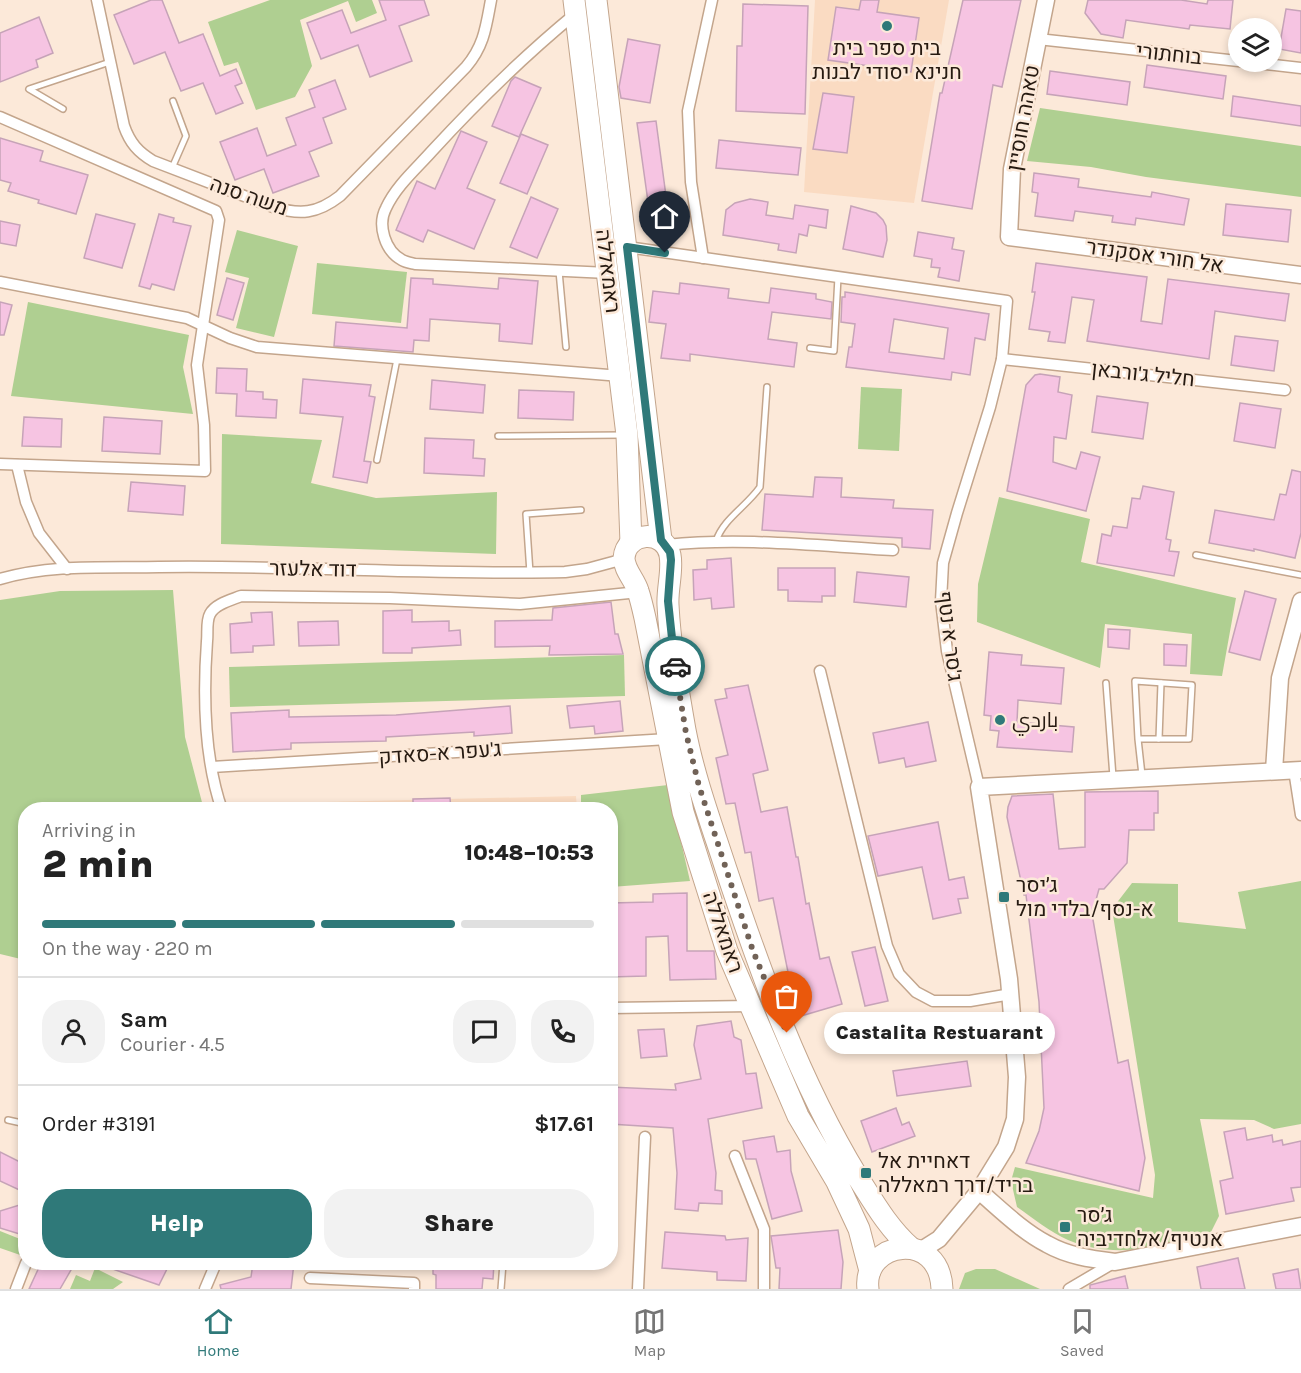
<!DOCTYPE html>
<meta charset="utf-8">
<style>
:root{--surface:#fff;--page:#f2f2f2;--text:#222;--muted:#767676;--line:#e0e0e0;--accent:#2f7979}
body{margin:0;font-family:Karla,Cairo,Heebo,sans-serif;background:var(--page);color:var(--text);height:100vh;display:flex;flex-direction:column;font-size:22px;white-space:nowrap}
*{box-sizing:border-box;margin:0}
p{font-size:20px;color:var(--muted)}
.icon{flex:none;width:33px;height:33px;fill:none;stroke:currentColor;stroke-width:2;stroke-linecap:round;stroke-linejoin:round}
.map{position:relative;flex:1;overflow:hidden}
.drawer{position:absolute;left:18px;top:802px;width:600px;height:468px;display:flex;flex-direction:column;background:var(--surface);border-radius:24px;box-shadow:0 3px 9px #0003}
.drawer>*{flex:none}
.fabs{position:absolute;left:1228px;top:18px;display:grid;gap:12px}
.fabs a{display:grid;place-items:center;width:54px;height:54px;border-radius:50%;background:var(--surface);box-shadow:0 3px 9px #0003;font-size:30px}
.pin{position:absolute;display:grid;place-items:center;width:51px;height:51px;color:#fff;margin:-62px -26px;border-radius:50% 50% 50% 0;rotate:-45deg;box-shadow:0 0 6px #0007}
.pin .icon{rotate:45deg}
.courier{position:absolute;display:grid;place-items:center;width:60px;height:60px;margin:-30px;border:4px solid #2f7979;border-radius:50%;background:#fff;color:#222;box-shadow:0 2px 8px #0007}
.bubble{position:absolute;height:42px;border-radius:21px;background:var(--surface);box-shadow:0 3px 9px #0003;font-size:20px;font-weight:800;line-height:42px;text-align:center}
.overview em{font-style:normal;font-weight:800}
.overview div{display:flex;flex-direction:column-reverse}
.overview{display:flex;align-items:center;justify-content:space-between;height:102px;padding:0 24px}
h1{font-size:39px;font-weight:800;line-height:45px}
.bar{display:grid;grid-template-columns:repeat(4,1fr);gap:9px 6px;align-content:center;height:72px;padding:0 24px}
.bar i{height:8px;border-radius:4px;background:var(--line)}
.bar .selected{background:var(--accent)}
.bar p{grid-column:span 4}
.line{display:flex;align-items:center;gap:15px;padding:0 24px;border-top:2px solid var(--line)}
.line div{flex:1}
.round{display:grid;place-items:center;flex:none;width:63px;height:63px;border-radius:24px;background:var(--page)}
.primary-button{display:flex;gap:12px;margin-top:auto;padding:12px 24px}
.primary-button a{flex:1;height:69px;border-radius:24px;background:var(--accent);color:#fff;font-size:24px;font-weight:800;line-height:69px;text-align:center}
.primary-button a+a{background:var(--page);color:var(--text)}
.tabs{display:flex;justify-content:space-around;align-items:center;height:84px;border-top:2px solid var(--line);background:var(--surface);font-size:16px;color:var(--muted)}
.tabs a{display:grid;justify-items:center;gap:3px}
.tabs .selected{color:var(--accent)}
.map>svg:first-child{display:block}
</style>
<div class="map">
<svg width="1301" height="1289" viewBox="0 0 1301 1289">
<rect width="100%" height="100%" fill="#fce9d9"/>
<g fill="#fadbc2">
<polygon points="815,0 949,0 914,203 804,192"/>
<polygon points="576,796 577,810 246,810 244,804"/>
</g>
<g fill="#afcf91">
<polygon points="270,0 372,0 377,13 356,22 348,1 300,20 312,66 295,97 256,110 238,62 224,66 208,22"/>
<polygon points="1040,108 1301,146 1301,197 1146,177 1091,167 1027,161"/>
<polygon points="237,230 298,246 274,337 236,328 249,278 225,272"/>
<polygon points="317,263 407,272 401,323 312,314"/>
<polygon points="28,302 189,335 183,367 193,414 11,396"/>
<polygon points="861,387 902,389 899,451 858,449"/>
<polygon points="222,434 322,440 311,483 376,498 497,492 496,554 221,544"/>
<polygon points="999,497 1090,519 1081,562 1236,598 1222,676 1190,674 1192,634 1105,624 1100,668 977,622 978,584"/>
<polygon points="173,590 185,737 204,810 26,810 25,960 0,954 0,600 60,591"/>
<polygon points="624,655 625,696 230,707 229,667"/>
<polygon points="668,785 690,881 611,887 610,810 581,810 581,795"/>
<path d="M 1301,881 L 1301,1124 L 1274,1129 L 1254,1120 L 1200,1119 L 1219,1216 L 1209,1236 C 1162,1246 1114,1260 1068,1240 C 1050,1232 1033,1218 1017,1207 L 1011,1181 L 1015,1167 L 1153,1198 L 1155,1175 L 1112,909 L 1132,883 L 1178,884 L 1178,922 L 1246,929 L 1238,892 Z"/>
<polygon points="0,1231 25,1241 23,1256 0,1248"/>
<polygon points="95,1268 123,1282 113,1289 70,1289 76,1275 90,1281"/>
<polygon points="976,1269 995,1269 1040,1289 959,1289 965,1273"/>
</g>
<g fill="#f6c4e2" stroke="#c6a3b8" stroke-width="1.5" fill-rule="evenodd">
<polygon points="151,0 162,0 179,43 203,34 220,76 236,69 242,83 235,86 243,103 216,114 203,83 181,91 165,52 134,64 114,15"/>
<polygon points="379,0 424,0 429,15 399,26 412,61 370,77 358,45 321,59 307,23 342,10 351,33 386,20"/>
<polygon points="861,0 879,0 877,12 919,18 911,72 828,60 836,7 859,10"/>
<polygon points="963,0 1021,0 1002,87 993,85 972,209 922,201 940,93 942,93"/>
<polygon points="1088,0 1181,0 1207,4 1208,0 1233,0 1230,29 1190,25 1189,29 1126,20 1123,38 1101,34 1085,13"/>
<polygon points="743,4 808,6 805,114 736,111 737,46 742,46"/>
<polygon points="1286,9 1301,11 1301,53 1279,49"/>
<polygon points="39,17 53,53 36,60 38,67 0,82 0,33"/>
<polygon points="628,39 660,45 650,103 621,98 619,87"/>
<polygon points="1147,65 1226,76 1223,99 1144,87"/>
<polygon points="1050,71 1130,82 1127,105 1047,94"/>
<polygon points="515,77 541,88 519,137 492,126 511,81"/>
<polygon points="335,80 346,109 323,118 332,143 309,152 319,176 273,193 264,169 235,180 220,142 257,128 267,156 296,145 286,118 315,107 309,90"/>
<polygon points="823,93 854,97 847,153 813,149"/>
<polygon points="1233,96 1301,106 1301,126 1231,116"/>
<polygon points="656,121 668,211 673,210 675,224 648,228 645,210 649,209 637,123"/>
<polygon points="461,131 487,142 467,188 495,200 474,249 428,230 423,242 396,230 417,181 435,189"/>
<polygon points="521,134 548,145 527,194 500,183"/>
<polygon points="0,138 43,151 40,161 88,175 76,214 38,203 39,200 8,191 11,183 0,180"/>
<polygon points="719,140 801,148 798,175 716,168"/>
<polygon points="1034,173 1079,179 1078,187 1151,197 1152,192 1189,199 1184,225 1136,218 1135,225 1112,222 1113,216 1075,211 1073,221 1035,216 1038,193 1032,192"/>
<polygon points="531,197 558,209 537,258 510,247"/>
<polygon points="750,199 768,202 766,215 793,219 795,205 828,210 826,228 809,225 807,236 799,234 796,253 778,250 779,244 723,235 726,210 735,203"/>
<polygon points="1226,204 1291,210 1288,242 1223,235"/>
<polygon points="851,206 876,213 883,220 886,226 887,240 883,257 843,249"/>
<polygon points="96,214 135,224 122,268 84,258"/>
<polygon points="159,214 174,218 173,222 191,226 174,290 152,284 150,289 139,286"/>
<polygon points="0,221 20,225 16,246 0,243"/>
<polygon points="918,232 954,238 952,249 964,251 959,281 938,277 940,268 931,267 932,259 914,256"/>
<polygon points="1036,263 1147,277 1141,321 1162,324 1168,279 1289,294 1285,321 1215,311 1209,359 1087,341 1094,300 1072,297 1065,343 1048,341 1050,332 1029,329 1035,292 1032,292"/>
<polygon points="227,278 244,283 233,320 217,315"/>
<polygon points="411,278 433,279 433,284 498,289 499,278 538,281 532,344 499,341 500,324 430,319 429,341 414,340 413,352 334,346 336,322 407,328"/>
<polygon points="680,283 729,289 728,298 769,303 771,288 816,294 816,299 832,302 831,319 772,312 768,339 797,343 794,367 690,354 690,361 661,358 666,324 649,322 653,291 679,294"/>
<path d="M 845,292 L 989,314 L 985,340 L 975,338 L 970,375 L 952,372 L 951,380 L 846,367 L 849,347 L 852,347 L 855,324 L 841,322 L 842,297 L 845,297 ZM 894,319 L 948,328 L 944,359 L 889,352 Z"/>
<polygon points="0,302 12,305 4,335 0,335"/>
<polygon points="1235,336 1278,341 1274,371 1231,365"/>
<polygon points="217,368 247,369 246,391 263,392 263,399 277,400 276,418 236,416 237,394 216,393"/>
<polygon points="1040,374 1060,377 1058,392 1072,395 1066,439 1054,437 1053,462 1076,469 1081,452 1100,457 1086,511 1007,491 1026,385 1035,375"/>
<polygon points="303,379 371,385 369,396 375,397 364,461 371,462 367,483 333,477 343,417 300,413"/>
<polygon points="432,380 485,385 483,413 430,409"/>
<polygon points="519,390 574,392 573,420 518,418"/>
<polygon points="1097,396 1148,403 1143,439 1092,432"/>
<polygon points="1240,403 1281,409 1275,448 1234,441"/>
<polygon points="24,417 62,419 61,447 22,446"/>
<polygon points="104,417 162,421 160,454 102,451"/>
<polygon points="425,438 474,440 473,458 485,459 484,476 424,473"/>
<polygon points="1292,470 1301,472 1301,533 1295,558 1254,549 1254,551 1209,543 1215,510 1274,520 1280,494 1286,495"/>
<polygon points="815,477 842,478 841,497 894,500 893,508 933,510 930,549 902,547 902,538 762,530 765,494 813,497"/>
<polygon points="131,482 185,486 183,515 128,511"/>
<polygon points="1143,486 1174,492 1166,539 1171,540 1169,551 1179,552 1174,576 1097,563 1102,534 1111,536 1113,526 1127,528 1132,498 1140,499"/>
<polygon points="731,558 734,607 712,609 711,598 694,600 693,570 707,569 707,560"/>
<polygon points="778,568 835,568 835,596 822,596 822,602 788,601 788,590 778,590"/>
<polygon points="857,572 909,577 906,607 854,602"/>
<polygon points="1245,591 1276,599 1260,660 1229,652"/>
<polygon points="611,602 615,634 618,634 623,654 549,655 550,646 495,647 495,621 552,620 553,608"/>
<polygon points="412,610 412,622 449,621 449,631 460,630 461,645 412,648 412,653 383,653 383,611"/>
<polygon points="272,612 274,645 253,646 253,652 231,653 230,624 252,622 251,613"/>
<polygon points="338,621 339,645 299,646 298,622"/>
<polygon points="1108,629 1130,630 1129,649 1108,647"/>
<polygon points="1164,644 1187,645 1186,666 1164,665"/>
<polygon points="989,652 1022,655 1021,665 1064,668 1061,704 1018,700 1017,722 1074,727 1072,752 997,747 999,731 990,730 991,716 984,715"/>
<polygon points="748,685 768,770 753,774 761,812 787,807 796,857 798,857 806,904 809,903 820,959 829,957 842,1004 801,1016 788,972 773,898 759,901 751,852 745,853 735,803 726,804 716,758 728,755 715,700 727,698 725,689"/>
<polygon points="620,701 623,731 595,734 594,726 570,728 567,706"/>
<polygon points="510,706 512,733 474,736 474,732 386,737 386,741 291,743 291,749 233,752 231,713 289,710 289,717 396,715"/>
<polygon points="928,722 936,761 906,767 904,758 879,763 873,733"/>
<polygon points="1158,791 1158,813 1154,813 1154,830 1129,830 1127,863 1104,889 1099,889 1092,914 1118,1063 1128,1060 1145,1158 1139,1191 1026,1163 1039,1131 1044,1108 1039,1002 1026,895 1024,895 1007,817 1008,807 1012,796 1053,794 1059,849 1085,847 1085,792"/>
<polygon points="450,798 451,810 413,810 413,799"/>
<polygon points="938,822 949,880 964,877 968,898 958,899 961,913 933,919 922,867 878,876 868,836"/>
<polygon points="687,893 687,951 714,951 716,979 670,980 668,936 646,937 646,976 610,977 610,903 653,902 653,894"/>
<polygon points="875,947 888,1001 865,1006 852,952"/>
<polygon points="731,1021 734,1037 741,1040 746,1074 756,1073 762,1108 708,1119 716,1173 715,1190 722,1191 722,1204 699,1203 698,1211 675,1209 677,1173 673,1128 610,1124 610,1087 676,1090 675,1084 701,1079 694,1045 697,1026"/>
<polygon points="664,1029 667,1056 641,1058 638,1030"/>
<polygon points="967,1061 971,1086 897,1096 893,1071"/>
<polygon points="896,1108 902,1125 909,1122 915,1136 872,1152 861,1121"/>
<polygon points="1245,1128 1247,1140 1272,1135 1273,1142 1282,1140 1283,1145 1301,1141 1301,1187 1291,1188 1294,1201 1226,1214 1220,1181 1233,1178 1224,1132"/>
<polygon points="774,1136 777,1152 790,1150 791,1171 802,1211 772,1219 756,1159 746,1159 743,1141"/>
<polygon points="0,1152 26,1165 26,1193 0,1181"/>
<polygon points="26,1203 26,1236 0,1228 0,1211"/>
<polygon points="838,1230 843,1262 841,1289 779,1289 780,1268 776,1268 771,1236"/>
<polygon points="665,1232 725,1236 726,1240 748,1238 746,1281 717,1280 717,1272 662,1268"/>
<polygon points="1238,1258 1245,1289 1201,1289 1197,1267"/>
<polygon points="41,1263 75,1263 60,1289 29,1289"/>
<polygon points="101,1263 170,1263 159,1285 101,1265"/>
<polygon points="253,1263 294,1263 291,1289 221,1289 220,1285 251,1277"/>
<polygon points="433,1263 494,1263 493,1279 483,1278 482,1289 436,1289 436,1275 433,1274"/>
<polygon points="1298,1269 1301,1289 1276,1289 1273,1274"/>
<polygon points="1125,1276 1128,1289 1090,1289 1090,1285"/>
</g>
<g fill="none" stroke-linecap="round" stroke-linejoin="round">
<g stroke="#c3a58c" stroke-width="8">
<g id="lane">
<polyline points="63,109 29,89 110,62"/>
<polyline points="172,168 186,136 173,101"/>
<polyline points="559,271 566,347"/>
<polyline points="810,348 834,351 838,277"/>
<polyline points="498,436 623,435"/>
<polyline points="377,460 397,359"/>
<path d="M 716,541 C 724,518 746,507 760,487 L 767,387"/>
<polyline points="1196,555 1301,575"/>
<polyline points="530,573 526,514 581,510"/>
<polyline points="1106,683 1113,777"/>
<polyline points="1138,739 1189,739 1192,685 1135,681 1138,739 1142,775"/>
<polyline points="1159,739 1161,683"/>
<polyline points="8,1120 26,1124"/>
<polyline points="501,1289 503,1263"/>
</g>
</g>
<g stroke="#c3a58c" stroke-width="13">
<g id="street">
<path d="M 97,0 L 124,126 C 130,143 138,152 153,161 L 273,207 C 300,215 317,214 340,196 L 466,67 C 484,46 486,27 491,0"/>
<path d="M 575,14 C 524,56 477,102 432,151 C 416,169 396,186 386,208 C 377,225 385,251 402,260 C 405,262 411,263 415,264 L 608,273"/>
<polyline points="1038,39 1301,68"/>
<polyline points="0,117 216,211 219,220 197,365 204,425 205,471 0,464"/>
<polyline points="627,247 1007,301 1002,359 990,407 957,513 943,563 941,601 947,651 979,787"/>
<polyline points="703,258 691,182 688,111 712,0"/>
<polyline points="0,282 187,318 230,338 257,347 621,376"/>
<polyline points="1002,359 1285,390"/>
<polyline points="17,465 26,502 39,533 67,569"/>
<path d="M 667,545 C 742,537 817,546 893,550"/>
<path d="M 0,579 C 51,564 106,568 159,567 C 294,565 429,575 565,572 L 587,569 L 624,559"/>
<polyline points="820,671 887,946 899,974 916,992 933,1001 970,1001 1011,994"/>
<polyline points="212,767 668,739"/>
<polyline points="1294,770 1301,815"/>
<path d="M 222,810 C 204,758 203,696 207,641 C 208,633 206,621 210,614 C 215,604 231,600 241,596 L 390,598 L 520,604 L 639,592"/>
<polyline points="610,1008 751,1006"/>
<polyline points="735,1156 764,1229 764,1289"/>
<polyline points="310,1278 414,1283 414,1289"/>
<polyline points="16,1289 26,1263"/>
<polyline points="205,1289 216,1263"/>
<polyline points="638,1289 645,1137"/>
<polyline points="1069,1289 1115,1262"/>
</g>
</g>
<g stroke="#c3a58c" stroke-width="19">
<g id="secondary">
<polyline points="1046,0 1012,169 1009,237 1301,275"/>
<polyline points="1274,771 1280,678 1301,601"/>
<path d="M 979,1191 C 1000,1209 1022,1231 1047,1244 C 1068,1256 1091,1259 1115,1262 L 1301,1226"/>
<polyline points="920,1251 939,1239 979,1191 1006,1147 1015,1119 1017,1077 1009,979 979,787 1301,770"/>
</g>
</g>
<g stroke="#c3a58c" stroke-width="23">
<g id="highway">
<polyline points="574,0 627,435 631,543"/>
<polyline points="596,0 661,540"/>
<path d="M 870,1271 L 859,1229 L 837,1182 L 798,1116 L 727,951 L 683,812 L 645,618 C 643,609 641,600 638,591 C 635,580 624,570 624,558 C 626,531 665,529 670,555 C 673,570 667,589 668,605 C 670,646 678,689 685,730 C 694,777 711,823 726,869 C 761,974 799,1080 857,1176 C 873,1201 888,1228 911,1248"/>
<path d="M 868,1289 C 862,1241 940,1229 942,1289"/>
</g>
</g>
<use href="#lane" stroke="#fff" stroke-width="5"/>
<use href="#street" stroke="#fff" stroke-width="10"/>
<use href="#secondary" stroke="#fff" stroke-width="16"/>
<use href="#highway" stroke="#fff" stroke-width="21"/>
</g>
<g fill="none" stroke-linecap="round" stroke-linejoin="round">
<polyline stroke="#716257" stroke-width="6" stroke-dasharray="0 10.8" points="675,666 686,733 699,786 753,951 787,1033"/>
<polyline stroke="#2f7979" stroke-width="8" points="665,253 627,247 661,540 670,552 671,560 668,601 675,666"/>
</g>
<g fill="#2f7979" stroke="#fce9d9" stroke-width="2">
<circle cx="887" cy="26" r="6"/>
<circle cx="1000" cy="720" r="6"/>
<rect x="998" y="891" width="12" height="12" rx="3"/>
<rect x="860" y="1167" width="12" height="12" rx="3"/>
<rect x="1059" y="1221" width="12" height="12" rx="3"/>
</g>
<g text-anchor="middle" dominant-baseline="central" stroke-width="5" stroke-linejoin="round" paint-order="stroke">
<g font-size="21" fill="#261a11" stroke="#fce9d9" text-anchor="start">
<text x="887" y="48" text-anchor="middle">בית ספר בית<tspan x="887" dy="24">חנינא יסודי לבנות</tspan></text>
<text x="1012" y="720">باردي</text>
<text x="1016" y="885">ג׳יסר<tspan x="1016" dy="24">א-נסף/בלדי מול</tspan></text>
<text x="878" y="1161">דאחיית אל<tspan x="878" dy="24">בריד/דרך רמאללה</tspan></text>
<text x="1077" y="1215">ג׳סר<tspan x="1077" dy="24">אנטיף/אלחדיביה</tspan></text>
</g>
<g font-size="21" fill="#261a11" stroke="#fce9d9">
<text transform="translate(1169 54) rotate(6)">בוחתורי</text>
<text transform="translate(1023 118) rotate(-80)">טאהה חוסיין</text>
<text transform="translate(249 196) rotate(19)">משה סנה</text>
<text transform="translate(1155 256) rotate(8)">אל חורי אסקנדר</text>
<text transform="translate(608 271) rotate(83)">ראמאללה</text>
<text transform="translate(1143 374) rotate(6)">חליל ג'ורבאן</text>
<text transform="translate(313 569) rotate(1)">דוד אלעזר</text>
<text transform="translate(950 636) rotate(83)">ג'סר א נטף</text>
<text transform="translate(440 753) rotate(-4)">ג'עפר א-סאדק</text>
<text transform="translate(723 932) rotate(71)">ראמאללה</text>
</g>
</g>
</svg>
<div class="fabs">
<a><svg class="icon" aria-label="layers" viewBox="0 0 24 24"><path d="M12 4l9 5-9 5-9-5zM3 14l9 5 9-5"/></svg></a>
</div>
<div class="pin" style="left:787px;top:1033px;background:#ea580c"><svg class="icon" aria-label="bag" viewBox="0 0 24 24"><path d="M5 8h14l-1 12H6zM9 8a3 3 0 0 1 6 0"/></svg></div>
<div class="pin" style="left:665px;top:253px;background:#1f2937"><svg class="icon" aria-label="home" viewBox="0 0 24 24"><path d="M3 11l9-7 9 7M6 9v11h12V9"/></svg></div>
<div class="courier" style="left:675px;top:666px"><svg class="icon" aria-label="car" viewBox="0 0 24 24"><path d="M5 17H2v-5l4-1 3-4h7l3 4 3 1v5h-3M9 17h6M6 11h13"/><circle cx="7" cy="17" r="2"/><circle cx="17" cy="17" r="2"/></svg></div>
<div class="bubble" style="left:824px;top:1012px;width:231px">Castalita Restuarant</div>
<section class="drawer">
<div class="overview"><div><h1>2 min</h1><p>Arriving in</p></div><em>10:48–10:53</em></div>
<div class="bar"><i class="selected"></i><i class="selected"></i><i class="selected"></i><i></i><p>On the way · 220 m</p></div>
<div class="line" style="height:108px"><a class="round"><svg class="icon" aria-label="person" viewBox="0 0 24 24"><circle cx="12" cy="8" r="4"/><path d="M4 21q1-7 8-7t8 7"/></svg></a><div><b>Sam</b><p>Courier · 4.5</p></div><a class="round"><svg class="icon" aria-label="chat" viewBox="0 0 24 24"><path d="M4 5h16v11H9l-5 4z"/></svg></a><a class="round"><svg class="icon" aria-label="phone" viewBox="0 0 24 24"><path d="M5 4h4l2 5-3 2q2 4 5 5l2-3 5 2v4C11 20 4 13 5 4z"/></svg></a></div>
<div class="line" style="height:78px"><div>Order #3191</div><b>$17.61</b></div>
<div class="primary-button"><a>Help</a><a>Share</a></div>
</section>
</div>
<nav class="tabs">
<a class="selected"><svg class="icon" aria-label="home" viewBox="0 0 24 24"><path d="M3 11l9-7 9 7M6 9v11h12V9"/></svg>Home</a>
<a><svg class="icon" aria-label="map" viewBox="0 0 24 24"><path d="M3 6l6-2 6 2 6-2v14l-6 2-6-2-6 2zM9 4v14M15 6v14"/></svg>Map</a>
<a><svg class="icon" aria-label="saved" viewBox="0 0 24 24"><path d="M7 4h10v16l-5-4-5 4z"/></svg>Saved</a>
</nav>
